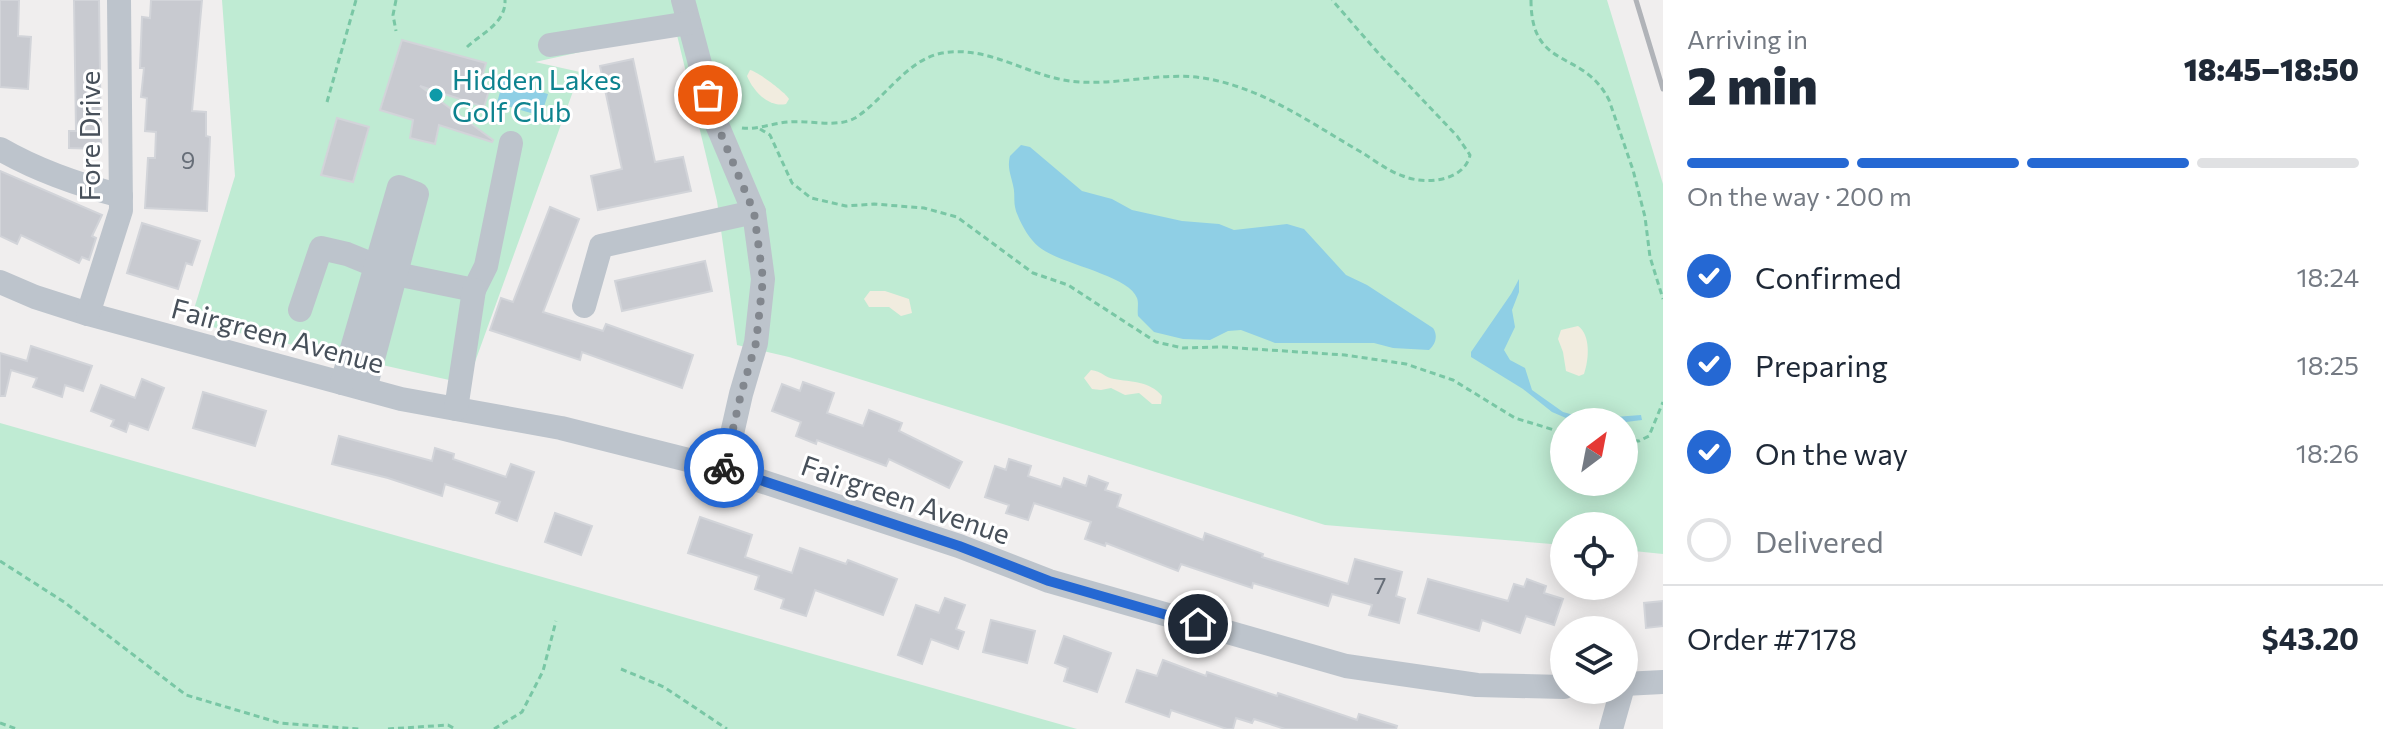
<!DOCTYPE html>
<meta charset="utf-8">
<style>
:root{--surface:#fff;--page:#f2f2f3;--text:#1f2937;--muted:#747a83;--line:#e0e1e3;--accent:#2568d3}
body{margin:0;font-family:Commissioner,sans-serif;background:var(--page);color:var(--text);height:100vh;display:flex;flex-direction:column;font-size:30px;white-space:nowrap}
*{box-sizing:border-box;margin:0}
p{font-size:26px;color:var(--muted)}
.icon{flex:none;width:44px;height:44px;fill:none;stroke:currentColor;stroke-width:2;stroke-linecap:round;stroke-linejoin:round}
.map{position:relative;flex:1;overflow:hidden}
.side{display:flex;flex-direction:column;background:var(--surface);width:720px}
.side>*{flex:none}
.needle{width:52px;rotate:32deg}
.fabs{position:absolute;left:1550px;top:408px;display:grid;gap:16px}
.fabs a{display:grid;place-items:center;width:88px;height:88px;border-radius:50%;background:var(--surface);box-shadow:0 4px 20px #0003;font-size:40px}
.pin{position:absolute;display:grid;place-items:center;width:68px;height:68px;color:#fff;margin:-34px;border:4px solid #fff;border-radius:50%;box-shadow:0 2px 8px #0007}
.courier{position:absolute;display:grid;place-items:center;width:80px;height:80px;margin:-40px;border:6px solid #2568d3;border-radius:50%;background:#fff;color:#222;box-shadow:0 2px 10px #0007}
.overview em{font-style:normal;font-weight:800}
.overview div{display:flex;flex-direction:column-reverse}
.overview{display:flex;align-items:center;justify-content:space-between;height:136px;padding:0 24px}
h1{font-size:52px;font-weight:800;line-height:60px}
.bar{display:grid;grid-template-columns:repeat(4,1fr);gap:12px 8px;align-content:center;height:96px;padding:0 24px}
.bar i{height:10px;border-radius:6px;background:var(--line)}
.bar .on{background:var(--accent)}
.bar p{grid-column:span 4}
.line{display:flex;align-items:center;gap:20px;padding:0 24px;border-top:2px solid var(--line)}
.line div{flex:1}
ol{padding:0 24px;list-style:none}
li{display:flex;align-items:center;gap:24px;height:88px}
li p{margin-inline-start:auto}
li .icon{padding:8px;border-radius:50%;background:var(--accent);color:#fff;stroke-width:4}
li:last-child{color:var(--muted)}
li i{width:44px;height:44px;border:4px solid var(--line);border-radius:50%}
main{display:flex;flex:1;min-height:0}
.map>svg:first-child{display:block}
</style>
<main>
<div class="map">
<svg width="1663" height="729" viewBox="0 0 1663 729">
<rect width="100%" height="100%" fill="#f0eeee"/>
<g fill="#bfebd3" fill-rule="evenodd">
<path d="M 222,0 L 1607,0 L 1663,184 L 1663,554 L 1624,550 L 1624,526 L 1564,526 L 1564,545 L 1325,525 L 789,357 L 737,345 L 717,201 L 676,31 L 535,62 L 580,72 L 467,384 L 190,322 L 235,176 ZM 1564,422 L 1624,422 L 1624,482 L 1564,482 Z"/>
<polygon points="0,423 1077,729 0,729"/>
</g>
<g fill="#f1ecdf">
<path d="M 750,70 C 757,71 786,93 789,99 L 786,104 C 769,108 753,91 747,76 Z"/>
<polygon points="870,291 885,291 909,299 912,313 901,316 889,307 869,307 864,299"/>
<path d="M 1578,326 C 1591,335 1589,360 1584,374 L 1579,376 L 1566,371 L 1563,352 L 1558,339 L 1561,330 Z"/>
<path d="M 1091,370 C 1102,371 1105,378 1114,379 C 1131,382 1150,381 1162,396 L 1161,404 L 1152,404 L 1139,393 L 1125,395 L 1111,388 L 1101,390 L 1092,389 L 1084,378 Z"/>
</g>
<g fill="#8fcfe5">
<polygon points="503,81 548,94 541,116 497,103"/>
<path d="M 1021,145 L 1030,147 L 1082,191 L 1112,199 L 1132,210 L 1182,221 L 1219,224 L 1234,230 L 1287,224 L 1304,229 L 1346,275 L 1367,285 L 1433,328 C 1438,335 1436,344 1429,350 L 1393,348 L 1374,343 L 1275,343 L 1241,330 L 1228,331 L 1210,340 L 1183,339 L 1154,332 L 1138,316 C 1137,310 1139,303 1137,298 C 1129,275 1059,264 1039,247 C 1030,240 1022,226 1018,216 C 1012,203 1016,197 1013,185 C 1011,175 1007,168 1010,156 Z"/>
<polygon points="1519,279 1519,292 1512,310 1515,327 1504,350 1510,360 1525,368 1532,390 1563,412 1588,419 1641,415 1642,420 1626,422 1573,421 1552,412 1523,389 1471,357 1471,352 1511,294"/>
</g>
<g fill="#c8cad0" stroke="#d2d4d9" stroke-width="2">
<polygon points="0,0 19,0 18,36 31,37 28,89 0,87"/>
<polygon points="74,0 99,0 101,149 69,148 69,131 76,131"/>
<polygon points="151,0 202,0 192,111 206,112 206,136 210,137 207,211 145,208 148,158 155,158 156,132 145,131 147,98 141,97 144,68 140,68 142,17 150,18"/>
<polygon points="402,40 486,63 480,84 490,87 484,107 420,86 493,140 492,142 439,125 435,144 410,138 413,120 380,110"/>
<polygon points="633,59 655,162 683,157 691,191 598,210 591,176 622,169 600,66"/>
<polygon points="337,118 369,127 353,182 321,175"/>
<polygon points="0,171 102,215 92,236 96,238 89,260 82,257 79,263 21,235 17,244 0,236"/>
<polygon points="550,207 579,219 543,312 603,331 606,324 693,355 682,388 582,352 580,360 490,330 501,298 513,302"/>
<polygon points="142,223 200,241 192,265 186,263 178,289 127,273"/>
<polygon points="705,261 712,291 622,311 615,281"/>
<polygon points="31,346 92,366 83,391 65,385 62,397 33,387 37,378 11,370 5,396 0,396 0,353 27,361"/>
<polygon points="142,379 164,388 148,430 129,423 126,432 111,426 114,420 91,411 101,385 135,398"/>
<polygon points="803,382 834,393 827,413 863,426 869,410 902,423 899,431 962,462 949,488 889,459 886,466 817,440 816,444 796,436 801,422 772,411 782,384 800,391"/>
<polygon points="203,392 266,411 255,446 193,428"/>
<polygon points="339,436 432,461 435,448 454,454 453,459 506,477 511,464 534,472 517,521 496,513 500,502 445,484 442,496 388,478 332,464"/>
<polygon points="1009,459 1031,466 1028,476 1061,487 1064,478 1086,486 1089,476 1108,483 1105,490 1121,495 1117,507 1203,540 1205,533 1263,554 1262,557 1348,584 1355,559 1402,572 1396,596 1405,599 1399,623 1369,615 1372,605 1332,594 1328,606 1253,583 1252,588 1181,564 1178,571 1106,543 1105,546 1085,539 1091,522 1034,503 1028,520 1006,513 1009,505 985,497 995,466 1006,470"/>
<polygon points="555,513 592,526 581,555 545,542"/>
<polygon points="700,517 752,535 745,557 792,573 800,548 846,564 848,560 897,579 883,615 815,590 806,616 781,608 784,599 755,589 759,576 688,553"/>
<polygon points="1428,579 1508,601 1514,584 1524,587 1527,579 1546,586 1544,593 1563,599 1554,625 1526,616 1520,633 1482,620 1479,631 1418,613"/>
<polygon points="945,598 965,605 956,629 964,632 958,649 931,639 922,664 898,655 916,605 939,613"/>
<polygon points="1663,601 1663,626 1646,628 1644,603"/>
<polygon points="991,620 1035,631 1027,663 983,652"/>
<polygon points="1064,636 1111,653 1097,692 1064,681 1068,668 1055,663"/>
<polygon points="1163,660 1206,676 1207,672 1277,696 1278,693 1357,720 1359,714 1397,726 1396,729 1285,729 1254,719 1252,723 1236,718 1233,729 1227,729 1171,710 1169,717 1126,702 1137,670 1157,676"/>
</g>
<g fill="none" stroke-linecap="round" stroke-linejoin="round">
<g stroke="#79c7a5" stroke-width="3" stroke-dasharray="6 4" stroke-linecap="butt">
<polyline points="396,0 393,15 396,31"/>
<path d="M 1531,0 C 1531,72 1583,48 1609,100 L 1633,170 L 1645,217 L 1650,257 L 1663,299"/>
<path d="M 467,47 C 482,33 506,23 505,0"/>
<polyline points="327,102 356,0"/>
<path d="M 742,128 C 757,130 773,123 789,122 C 808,120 838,128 855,118 C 884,100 906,60 942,53 C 988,45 1026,75 1070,81 C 1116,87 1163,70 1209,79 C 1266,90 1312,124 1361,152 C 1374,160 1388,171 1403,176 C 1424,185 1464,182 1470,155 L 1457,136 L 1380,55 L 1332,0"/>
<polyline points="760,129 770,135 792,183 811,198 846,206 874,204 924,208 957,217 1033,273 1068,285 1156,342 1183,348 1223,347 1345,355 1406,364 1453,380 1515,418 1564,433"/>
<polyline points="1624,440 1639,441 1649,436 1663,402"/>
<polyline points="0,561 64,602 186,695 280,723 359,729"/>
<polyline points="621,669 664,687 727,729"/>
<polyline points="0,723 17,729"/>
<polyline points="388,729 448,725 455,729"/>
<polyline points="494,729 522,712 543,671 556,621"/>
</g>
<g stroke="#bdc4cc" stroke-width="24">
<polyline points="683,0 715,120 754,212 763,279 756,343 741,394 724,469"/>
<polyline points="550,45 689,23"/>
<path d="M 0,149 C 38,171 79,185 121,196"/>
<polyline points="0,282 35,297 88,314 401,399 561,428 724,469 959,546 1049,581 1346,666 1477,685 1564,687"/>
<polyline points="584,306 601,246 754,212"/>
<polyline points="300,310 321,248 347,254 396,274 474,290 486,266 511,143"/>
<polyline points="88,314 121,210 119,0"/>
<polyline points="342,383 399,187 417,194 365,389"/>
<polyline points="456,409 474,290"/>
<polyline points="1624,684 1663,682"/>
<polyline points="1611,729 1622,690"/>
</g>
<polyline stroke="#b0b3b8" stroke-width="5" points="1636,0 1663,89"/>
</g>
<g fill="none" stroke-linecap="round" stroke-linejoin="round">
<polyline stroke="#82878e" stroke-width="8" stroke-dasharray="0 14.4" points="708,95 715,120 754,212 763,279 756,343 741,394 724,468"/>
<polyline stroke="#2568d3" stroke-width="10" points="724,468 959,546 1049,581 1198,624"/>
</g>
<circle fill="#0f9aa8" stroke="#fff" stroke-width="3" cx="436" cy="95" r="8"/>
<g text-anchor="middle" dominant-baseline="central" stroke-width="6" stroke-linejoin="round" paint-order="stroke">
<g font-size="24" fill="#676e78">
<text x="188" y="159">9</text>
<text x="1380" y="584">7</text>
</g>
<g font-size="28" fill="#0d838f" stroke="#fff" text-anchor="start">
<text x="452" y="79">Hidden Lakes<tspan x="452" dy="32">Golf Club</tspan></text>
</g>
<g font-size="28" fill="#47505a" stroke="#fff">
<text transform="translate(89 136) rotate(-90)">Fore Drive</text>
<text transform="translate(278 335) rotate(15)">Fairgreen Avenue</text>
<text transform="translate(906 499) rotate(19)">Fairgreen Avenue</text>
</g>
</g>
</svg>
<div class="fabs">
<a><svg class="needle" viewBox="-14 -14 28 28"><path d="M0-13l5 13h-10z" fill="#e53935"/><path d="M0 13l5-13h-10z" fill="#747a83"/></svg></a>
<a><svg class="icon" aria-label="locate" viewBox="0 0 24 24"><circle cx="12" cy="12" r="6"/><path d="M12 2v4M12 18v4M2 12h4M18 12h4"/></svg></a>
<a><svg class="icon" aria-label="layers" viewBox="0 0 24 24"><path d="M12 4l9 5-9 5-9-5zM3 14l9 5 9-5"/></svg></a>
</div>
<div class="pin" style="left:708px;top:95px;background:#ea580c"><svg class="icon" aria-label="bag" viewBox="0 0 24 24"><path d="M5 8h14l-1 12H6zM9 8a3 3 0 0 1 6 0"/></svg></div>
<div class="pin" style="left:1198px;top:624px;background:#1f2937"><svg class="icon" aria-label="home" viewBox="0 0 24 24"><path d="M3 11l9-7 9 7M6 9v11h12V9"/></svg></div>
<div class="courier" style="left:724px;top:468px"><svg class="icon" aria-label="bike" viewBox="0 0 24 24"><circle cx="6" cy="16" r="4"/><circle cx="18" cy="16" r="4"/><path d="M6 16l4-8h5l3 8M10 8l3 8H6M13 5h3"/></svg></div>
</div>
<section class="side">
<div class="overview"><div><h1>2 min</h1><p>Arriving in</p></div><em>18:45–18:50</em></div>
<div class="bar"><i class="on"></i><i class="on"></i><i class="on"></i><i></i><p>On the way · 200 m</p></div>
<ol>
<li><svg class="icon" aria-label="check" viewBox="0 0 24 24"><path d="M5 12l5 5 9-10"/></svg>Confirmed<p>18:24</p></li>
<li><svg class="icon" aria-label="check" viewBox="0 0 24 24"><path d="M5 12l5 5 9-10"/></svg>Preparing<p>18:25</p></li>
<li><svg class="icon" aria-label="check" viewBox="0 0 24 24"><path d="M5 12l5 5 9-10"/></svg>On the way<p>18:26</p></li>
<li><i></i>Delivered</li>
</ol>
<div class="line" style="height:104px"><div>Order #7178</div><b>$43.20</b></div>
</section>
</main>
